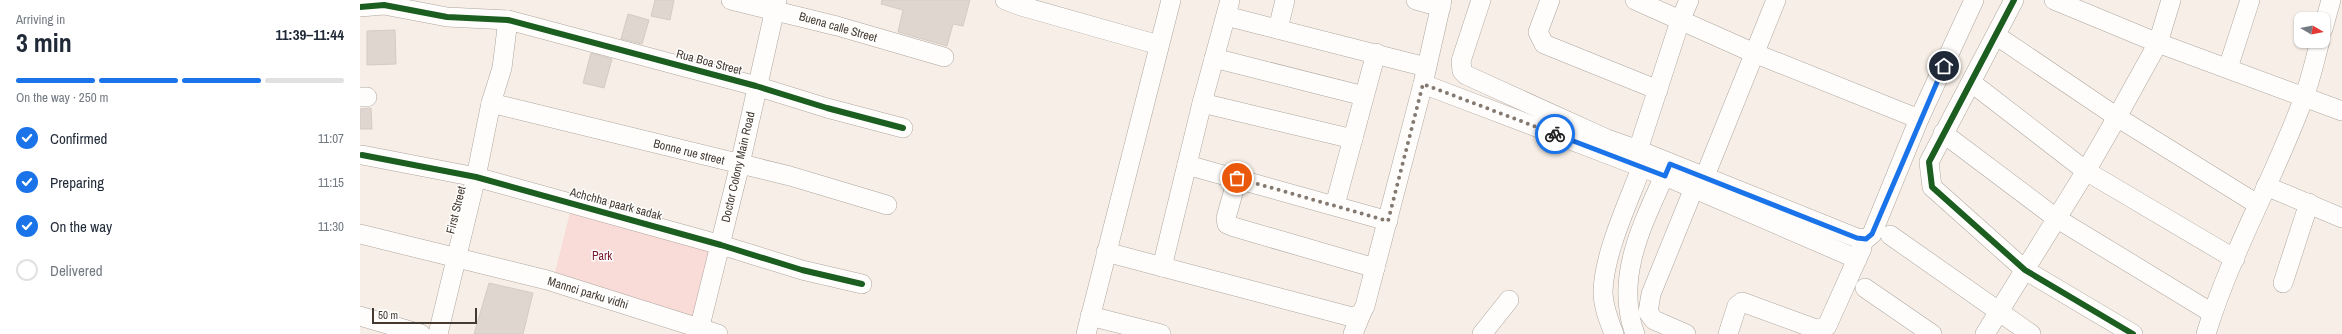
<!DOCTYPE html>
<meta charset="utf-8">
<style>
:root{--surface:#fff;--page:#f2f2f3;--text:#1f2937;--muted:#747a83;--line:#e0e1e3;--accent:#1a73e8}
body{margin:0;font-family:"Archivo Narrow",sans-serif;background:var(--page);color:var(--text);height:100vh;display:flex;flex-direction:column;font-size:15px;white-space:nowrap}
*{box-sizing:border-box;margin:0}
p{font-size:13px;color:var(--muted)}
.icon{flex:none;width:22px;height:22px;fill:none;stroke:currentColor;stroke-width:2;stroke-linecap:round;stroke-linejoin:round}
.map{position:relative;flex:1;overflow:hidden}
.details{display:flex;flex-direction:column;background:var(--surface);width:360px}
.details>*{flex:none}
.needle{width:26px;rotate:99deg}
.buttons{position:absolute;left:1934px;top:12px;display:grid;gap:8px}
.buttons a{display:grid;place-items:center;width:36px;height:36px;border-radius:8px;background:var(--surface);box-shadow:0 1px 3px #0004;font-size:20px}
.scale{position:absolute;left:12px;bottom:10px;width:105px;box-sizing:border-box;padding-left:4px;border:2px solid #443a31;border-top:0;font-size:11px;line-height:14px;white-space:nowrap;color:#443a31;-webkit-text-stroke:3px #fff;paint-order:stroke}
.pin{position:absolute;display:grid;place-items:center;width:34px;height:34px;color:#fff;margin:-17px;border:2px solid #fff;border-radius:50%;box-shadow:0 1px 4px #0007}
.courier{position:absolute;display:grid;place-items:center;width:40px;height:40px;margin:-20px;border:3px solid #1a73e8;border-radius:50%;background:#fff;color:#222;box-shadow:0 1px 5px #0007}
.headline em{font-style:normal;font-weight:800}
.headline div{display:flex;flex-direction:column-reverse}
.headline{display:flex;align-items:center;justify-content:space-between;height:68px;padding:0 16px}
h1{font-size:26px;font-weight:800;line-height:30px}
.bar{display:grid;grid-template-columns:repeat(4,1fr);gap:6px 4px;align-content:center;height:48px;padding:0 16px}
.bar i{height:5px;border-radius:3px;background:var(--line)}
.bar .selected{background:var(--accent)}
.bar p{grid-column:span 4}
ol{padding:0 16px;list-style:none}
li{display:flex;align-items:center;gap:12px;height:44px}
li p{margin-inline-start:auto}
li .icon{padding:4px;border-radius:50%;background:var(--accent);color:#fff;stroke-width:4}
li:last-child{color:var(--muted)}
li i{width:22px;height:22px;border:2px solid var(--line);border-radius:50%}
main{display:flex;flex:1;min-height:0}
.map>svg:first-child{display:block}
</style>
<main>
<section class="details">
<div class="headline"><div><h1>3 min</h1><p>Arriving in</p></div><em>11:39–11:44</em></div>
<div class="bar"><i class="selected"></i><i class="selected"></i><i class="selected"></i><i></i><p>On the way · 250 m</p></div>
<ol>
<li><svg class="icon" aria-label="check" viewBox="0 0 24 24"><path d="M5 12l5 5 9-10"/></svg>Confirmed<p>11:07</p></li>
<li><svg class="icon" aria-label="check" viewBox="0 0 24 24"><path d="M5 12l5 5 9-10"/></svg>Preparing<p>11:15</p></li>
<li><svg class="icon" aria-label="check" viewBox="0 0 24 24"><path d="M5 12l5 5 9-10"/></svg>On the way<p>11:30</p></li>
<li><i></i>Delivered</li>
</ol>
</section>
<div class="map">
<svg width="1982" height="334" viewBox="0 0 1982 334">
<rect width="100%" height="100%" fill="#f7efe7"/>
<polygon fill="#f9dbd8" points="211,209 354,251 336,320 193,280"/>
<g fill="#e0d6d0" stroke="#d5cbc5">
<polygon points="295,0 314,0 310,20 291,16"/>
<polygon points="522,0 610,0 603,26 593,24 587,46 538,32 543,10 521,4"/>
<polygon points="268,14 289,20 282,44 261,39"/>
<polygon points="35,30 36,64 7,65 7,31"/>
<polygon points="231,53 252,59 244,88 223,83"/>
<polygon points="11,108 12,129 0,129 0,109"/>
<polygon points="129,283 173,293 163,334 114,334"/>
</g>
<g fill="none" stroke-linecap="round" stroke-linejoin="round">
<g stroke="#ada59e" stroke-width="20">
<g id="minor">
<polyline points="371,0 477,26 584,57"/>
<polyline points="645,0 661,6 799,45"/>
<polyline points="1056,0 1081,7"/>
<polyline points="1121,0 1101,61 1102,71 1106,75 1247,139 1278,150 1497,238 1506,239 1512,234 1559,119 1614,0"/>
<polyline points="1190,0 1178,32 1184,44 1298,90"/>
<polyline points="1275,0 1394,53 1559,119"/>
<polyline points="1654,0 1569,162 1572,187 1665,270 1773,334"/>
<polyline points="1694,0 1798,43 1982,111"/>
<polyline points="0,7 24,5 87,17 148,20 396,86 467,108 543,128"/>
<polyline points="866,16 1066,67"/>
<polyline points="918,29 925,0"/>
<polyline points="1963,29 1971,0"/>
<polyline points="1637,36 1757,117 1897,204"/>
<polyline points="854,58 1004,96"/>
<polyline points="1868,68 1890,0"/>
<polyline points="1612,83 1726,171 1875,259"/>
<polyline points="1063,84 1305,176 1497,259"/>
<polyline points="0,97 7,97"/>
<polyline points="131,103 430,176 527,205"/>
<polyline points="842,103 993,139"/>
<polyline points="1583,133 1696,218 1852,313"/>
<polyline points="1278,150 1320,21 1329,0"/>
<polyline points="2,155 116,177 361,245 442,270 502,284"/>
<polyline points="827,165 1028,221"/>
<polyline points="1345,176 1416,0"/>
<polyline points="877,179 866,218 867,224 874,227 1015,268"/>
<polyline points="1906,186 1982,218"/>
<polyline points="975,205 1016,53"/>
<polyline points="0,234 187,280 358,334"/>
<polyline points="1530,235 1671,334"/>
<polyline points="746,252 992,317 1001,314 1005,306 1063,84 1082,0"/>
<polyline points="802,267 842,103 870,0"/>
<polyline points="1923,283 1949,203"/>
<polyline points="1505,288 1572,334"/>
<polyline points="0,316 61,334"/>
<polyline points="730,316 801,334"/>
<polyline points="78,334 116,177 131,103 142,68 148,20"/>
<polyline points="338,334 380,164 417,0"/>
<polyline points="726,334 811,0"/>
<polyline points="993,334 1001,314"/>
<polyline points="1122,334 1149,300"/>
<path d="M 1254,334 C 1249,321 1243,306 1243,292 C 1244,250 1272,195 1286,155"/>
<path d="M 1275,334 C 1253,275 1286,218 1309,165"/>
<polyline points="1326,334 1294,320 1288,312 1291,294 1334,188"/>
<polyline points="1368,334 1377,306 1382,302 1453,328 1459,329 1467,326 1502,248"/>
<polyline points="1625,334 1726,171 1757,117 1798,43 1811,0"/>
<path d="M 1846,334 C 1871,252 1915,177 1944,97 C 1951,79 1955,59 1960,41"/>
</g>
</g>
<use href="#minor" stroke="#fefdfb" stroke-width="19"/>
<g stroke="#fff" stroke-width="8">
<g id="cycleway">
<polyline points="1654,0 1569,162 1572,187 1665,270 1773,334"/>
<polyline points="0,7 24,5 87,17 148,20 396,86 467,108 543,128"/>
<polyline points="2,155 116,177 361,245 442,270 502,284"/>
</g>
</g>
<use href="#cycleway" stroke="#1b5e20" stroke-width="6"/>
</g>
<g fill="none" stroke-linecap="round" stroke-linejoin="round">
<polyline stroke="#837971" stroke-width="4" stroke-dasharray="0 7.2" points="877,178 1028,221 1063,84 1195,134"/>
<polyline stroke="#1a73e8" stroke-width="5" points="1195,134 1305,176 1310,164 1497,238 1506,239 1512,234 1584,66"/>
</g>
<g text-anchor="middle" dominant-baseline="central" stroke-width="3" stroke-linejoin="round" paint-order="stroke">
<g font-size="12" fill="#443a31" stroke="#fff">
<text transform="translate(478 27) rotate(16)">Buena calle Street</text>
<text transform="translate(349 62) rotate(15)">Rua Boa Street</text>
<text transform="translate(329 152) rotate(14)">Bonne rue street</text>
<text transform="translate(378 167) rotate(-77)">Doctor Colony Main Road</text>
<text transform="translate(256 204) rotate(15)">Achchha paark sadak</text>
<text transform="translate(96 210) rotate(-76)">First Street</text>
<text transform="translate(228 293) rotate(17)">Mannci parku vidhi</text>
</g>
<g font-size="12" fill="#77192b" stroke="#fff">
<text x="242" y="256">Park</text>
</g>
</g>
</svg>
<div class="buttons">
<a><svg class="needle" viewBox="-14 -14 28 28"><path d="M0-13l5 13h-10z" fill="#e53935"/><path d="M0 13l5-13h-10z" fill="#747a83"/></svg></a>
</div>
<div class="scale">50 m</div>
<div class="pin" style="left:877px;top:178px;background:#ea580c"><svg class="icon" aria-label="bag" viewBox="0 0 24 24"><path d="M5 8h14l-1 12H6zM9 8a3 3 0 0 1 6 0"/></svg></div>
<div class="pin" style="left:1584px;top:66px;background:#1f2937"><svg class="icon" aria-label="home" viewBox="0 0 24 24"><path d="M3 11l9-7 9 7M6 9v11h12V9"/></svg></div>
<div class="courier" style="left:1195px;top:134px"><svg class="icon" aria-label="bike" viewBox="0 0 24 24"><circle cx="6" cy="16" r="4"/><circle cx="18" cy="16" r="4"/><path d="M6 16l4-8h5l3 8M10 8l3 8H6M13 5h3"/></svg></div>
</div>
</main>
